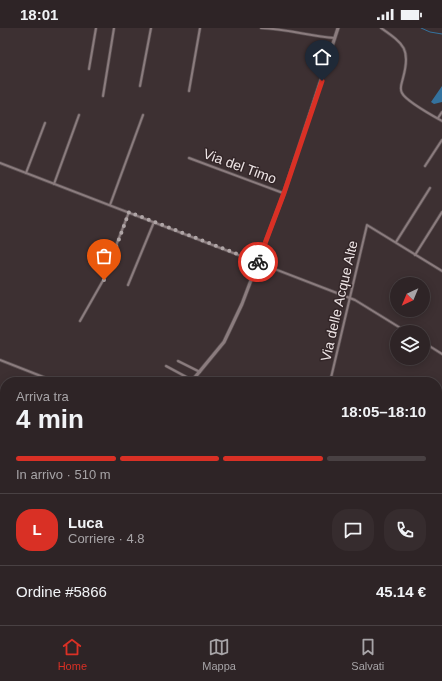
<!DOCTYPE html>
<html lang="it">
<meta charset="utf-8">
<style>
:root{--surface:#2e2426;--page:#362c2e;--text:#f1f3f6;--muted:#a7a4a7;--line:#494143;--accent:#d93025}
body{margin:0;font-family:Helvetica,sans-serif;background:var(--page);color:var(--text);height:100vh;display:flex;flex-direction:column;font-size:15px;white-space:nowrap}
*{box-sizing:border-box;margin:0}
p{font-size:13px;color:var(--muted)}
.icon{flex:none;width:22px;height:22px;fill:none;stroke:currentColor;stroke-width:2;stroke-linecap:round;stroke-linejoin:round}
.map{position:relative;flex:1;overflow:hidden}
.drawer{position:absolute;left:0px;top:349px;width:442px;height:248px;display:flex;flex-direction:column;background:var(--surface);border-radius:16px 16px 0 0;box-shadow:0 2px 10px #0003,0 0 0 1px var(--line)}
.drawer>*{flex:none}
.needle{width:26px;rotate:224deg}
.tools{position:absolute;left:390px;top:249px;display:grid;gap:8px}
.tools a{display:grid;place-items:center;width:40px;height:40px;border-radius:50%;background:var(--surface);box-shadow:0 2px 10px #0003,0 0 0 1px var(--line);font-size:20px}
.pin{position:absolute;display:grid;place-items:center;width:34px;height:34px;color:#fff;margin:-41px -17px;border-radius:50% 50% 50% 0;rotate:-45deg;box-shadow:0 0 4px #0007}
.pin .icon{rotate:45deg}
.courier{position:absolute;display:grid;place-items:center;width:40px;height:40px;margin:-20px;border:3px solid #d93025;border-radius:50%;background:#fff;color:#222;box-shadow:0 1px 5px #0007}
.summary em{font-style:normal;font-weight:800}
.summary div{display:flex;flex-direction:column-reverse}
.summary{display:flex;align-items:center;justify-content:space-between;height:68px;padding:0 16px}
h1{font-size:26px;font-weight:800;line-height:30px}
.bar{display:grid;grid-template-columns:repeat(4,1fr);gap:6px 4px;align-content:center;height:48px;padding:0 16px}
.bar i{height:5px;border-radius:3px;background:var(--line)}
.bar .on{background:var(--accent)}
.bar p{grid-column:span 4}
.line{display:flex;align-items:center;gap:10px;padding:0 16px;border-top:1px solid var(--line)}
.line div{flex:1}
.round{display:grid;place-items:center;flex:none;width:42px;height:42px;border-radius:16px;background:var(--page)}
.status{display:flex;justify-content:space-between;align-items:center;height:28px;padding:0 20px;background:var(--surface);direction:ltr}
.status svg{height:11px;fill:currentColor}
.dock{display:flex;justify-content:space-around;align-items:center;height:56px;border-top:1px solid var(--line);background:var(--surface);font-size:11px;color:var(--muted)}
.dock a{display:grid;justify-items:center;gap:2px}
.dock .on{color:var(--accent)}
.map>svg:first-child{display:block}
</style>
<div class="status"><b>18:01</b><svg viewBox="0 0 49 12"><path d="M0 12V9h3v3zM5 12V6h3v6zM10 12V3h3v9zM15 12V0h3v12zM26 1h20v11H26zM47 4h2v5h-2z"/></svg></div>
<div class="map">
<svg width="442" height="597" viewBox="0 0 442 597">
<rect width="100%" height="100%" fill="#3d3032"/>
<polygon fill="#34729e" points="442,58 442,74 434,76 431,74"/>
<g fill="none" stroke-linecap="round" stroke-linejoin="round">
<g stroke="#34729e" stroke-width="1">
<polyline points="421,0 430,4 442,6"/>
<polyline points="437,580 442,577"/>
<polyline points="398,597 409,592"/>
</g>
<g stroke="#584d4f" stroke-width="3.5">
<g id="minor">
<path d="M 261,0 C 286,1 310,8 335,10"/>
<path d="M 381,0 C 404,16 411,21 403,50 C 402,55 399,60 402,65 C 406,73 433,88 442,93"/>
<polyline points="89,41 96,0"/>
<polyline points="140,58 151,0"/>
<polyline points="189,63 200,0"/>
<polyline points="103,68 114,0"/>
<polyline points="438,90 442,84"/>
<polyline points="189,130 283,165"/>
<polyline points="0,135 355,272 407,304"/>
<polyline points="425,138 442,112"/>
<polyline points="26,145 45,95"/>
<polyline points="54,156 79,87"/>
<polyline points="110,177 143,87"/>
<polyline points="396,214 430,160"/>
<polyline points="415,227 442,184"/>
<polyline points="128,257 154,194"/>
<polyline points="80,293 105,249 110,233 129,184"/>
<polyline points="423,314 442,326"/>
<polyline points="0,332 56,354"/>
<polyline points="178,333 200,344"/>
<polyline points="166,338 192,352"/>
<polyline points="330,354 367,197 442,243"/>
<polyline points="0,491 5,493"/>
<polyline points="0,517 5,519"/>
<polyline points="124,592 128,594 132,592"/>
<polyline points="112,597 117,592"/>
</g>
</g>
<g stroke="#584d4f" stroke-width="4.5">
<g id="secondary">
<polyline points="191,354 224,314 242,276 284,165 338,0"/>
<polyline points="0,577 5,571"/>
</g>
</g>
<use href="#minor" stroke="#8b7c7e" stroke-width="2"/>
<use href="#secondary" stroke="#8b7c7e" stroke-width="3"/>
</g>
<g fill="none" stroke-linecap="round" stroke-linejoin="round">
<polyline stroke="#afa5a6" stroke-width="4" stroke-dasharray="0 7.2" points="104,252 129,184 258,234"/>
<polyline stroke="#d93025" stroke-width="5" points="258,234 284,165 322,53"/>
</g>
<g text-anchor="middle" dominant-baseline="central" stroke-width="3" stroke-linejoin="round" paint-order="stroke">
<g font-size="14" fill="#ede4e5" stroke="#332628">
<text transform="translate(240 138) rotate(20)">Via del Timo</text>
<text transform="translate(339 273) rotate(-77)">Via delle Acque Alte</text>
</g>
</g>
</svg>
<div class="tools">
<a><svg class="needle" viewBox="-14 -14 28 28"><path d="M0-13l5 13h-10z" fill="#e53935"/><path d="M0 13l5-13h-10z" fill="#a7a4a7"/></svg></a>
<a><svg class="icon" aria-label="layers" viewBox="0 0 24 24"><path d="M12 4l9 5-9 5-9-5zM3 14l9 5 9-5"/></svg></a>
</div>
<div class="pin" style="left:104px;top:252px;background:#ea580c"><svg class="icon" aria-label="bag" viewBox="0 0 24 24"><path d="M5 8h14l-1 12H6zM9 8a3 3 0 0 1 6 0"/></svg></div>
<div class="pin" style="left:322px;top:53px;background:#1f2937"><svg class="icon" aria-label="home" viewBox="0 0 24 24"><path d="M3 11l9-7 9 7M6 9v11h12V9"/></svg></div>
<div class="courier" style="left:258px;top:234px"><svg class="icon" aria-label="bike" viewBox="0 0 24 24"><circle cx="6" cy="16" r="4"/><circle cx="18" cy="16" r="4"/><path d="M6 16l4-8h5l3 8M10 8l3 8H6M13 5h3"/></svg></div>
<section class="drawer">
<div class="summary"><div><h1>4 min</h1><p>Arriva tra</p></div><em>18:05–18:10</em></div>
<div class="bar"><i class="on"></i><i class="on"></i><i class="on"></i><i></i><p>In arrivo · 510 m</p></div>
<div class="line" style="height:72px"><b class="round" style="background:var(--accent);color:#fff">L</b><div><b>Luca</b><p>Corriere · 4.8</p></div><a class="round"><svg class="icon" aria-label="chat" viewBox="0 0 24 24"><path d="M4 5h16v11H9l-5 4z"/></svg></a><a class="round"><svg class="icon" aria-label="phone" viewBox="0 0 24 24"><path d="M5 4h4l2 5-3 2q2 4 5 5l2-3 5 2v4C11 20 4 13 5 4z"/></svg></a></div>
<div class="line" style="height:52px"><div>Ordine #5866</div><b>45.14 €</b></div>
</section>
</div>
<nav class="dock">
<a class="on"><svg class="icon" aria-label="home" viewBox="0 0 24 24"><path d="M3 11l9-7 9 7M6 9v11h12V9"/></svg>Home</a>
<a><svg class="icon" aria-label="map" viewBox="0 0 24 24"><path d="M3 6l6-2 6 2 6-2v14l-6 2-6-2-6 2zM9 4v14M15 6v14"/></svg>Mappa</a>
<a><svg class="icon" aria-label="saved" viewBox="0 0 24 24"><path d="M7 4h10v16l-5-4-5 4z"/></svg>Salvati</a>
</nav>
